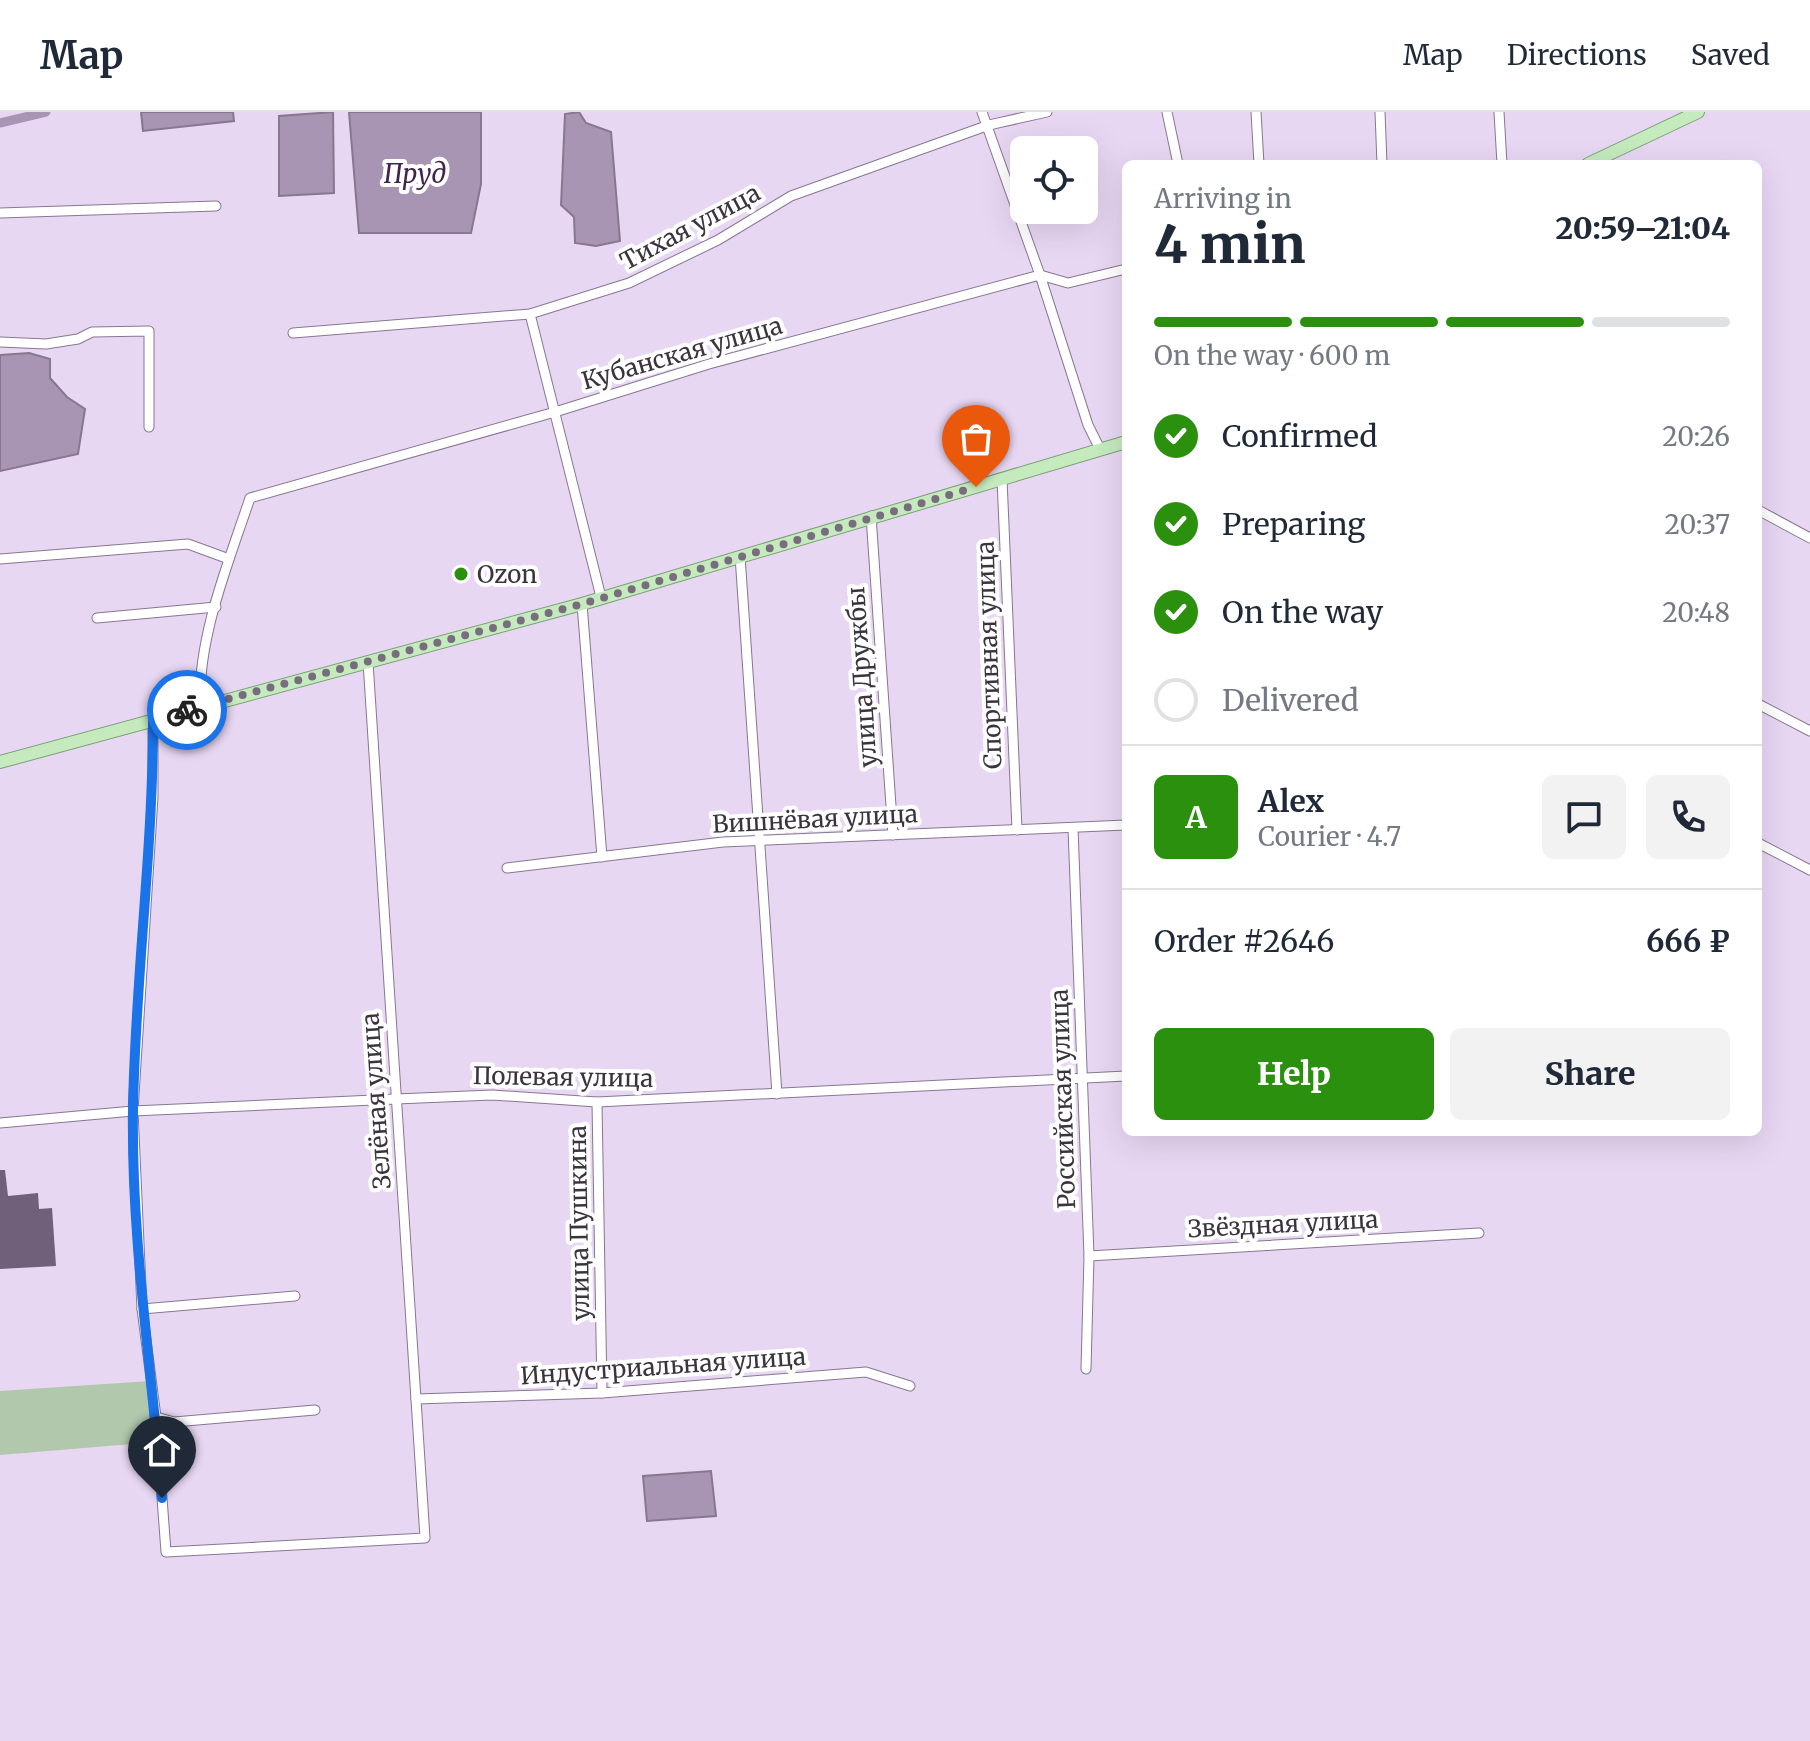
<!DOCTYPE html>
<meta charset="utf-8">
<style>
:root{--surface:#fff;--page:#f2f2f3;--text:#1f2937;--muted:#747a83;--line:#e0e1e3;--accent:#2c900f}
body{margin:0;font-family:Merriweather,serif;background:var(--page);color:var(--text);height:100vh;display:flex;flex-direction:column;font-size:30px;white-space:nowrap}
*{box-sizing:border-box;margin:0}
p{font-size:26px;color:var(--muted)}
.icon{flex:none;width:44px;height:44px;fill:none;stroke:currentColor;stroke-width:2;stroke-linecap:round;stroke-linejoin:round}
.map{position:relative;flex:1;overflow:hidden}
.sheet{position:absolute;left:1122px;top:48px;width:640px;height:976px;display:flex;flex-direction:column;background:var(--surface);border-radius:12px;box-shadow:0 8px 32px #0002}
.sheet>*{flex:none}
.buttons{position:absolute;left:1010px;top:24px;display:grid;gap:16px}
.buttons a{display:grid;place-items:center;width:88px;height:88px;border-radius:12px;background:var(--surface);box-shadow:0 8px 32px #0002;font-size:40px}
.pin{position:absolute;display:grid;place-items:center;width:68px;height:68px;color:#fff;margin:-82px -34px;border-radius:50% 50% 50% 0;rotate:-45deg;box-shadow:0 0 8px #0007}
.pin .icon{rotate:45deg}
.courier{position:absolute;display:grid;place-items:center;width:80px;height:80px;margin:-40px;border:6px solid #1a73e8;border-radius:50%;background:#fff;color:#222;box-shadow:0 2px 10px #0007}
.overview em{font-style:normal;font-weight:800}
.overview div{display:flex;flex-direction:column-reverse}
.overview{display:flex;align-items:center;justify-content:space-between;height:136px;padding:0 32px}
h1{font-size:52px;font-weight:800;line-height:60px}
.bar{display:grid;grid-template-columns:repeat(4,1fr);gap:12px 8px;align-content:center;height:96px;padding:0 32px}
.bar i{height:10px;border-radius:6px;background:var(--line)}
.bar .on{background:var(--accent)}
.bar p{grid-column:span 4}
.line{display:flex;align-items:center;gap:20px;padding:0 32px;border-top:2px solid var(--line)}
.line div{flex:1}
.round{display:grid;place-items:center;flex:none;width:84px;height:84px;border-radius:12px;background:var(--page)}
ol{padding:0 32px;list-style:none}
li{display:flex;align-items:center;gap:24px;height:88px}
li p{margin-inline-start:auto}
li .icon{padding:8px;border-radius:50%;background:var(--accent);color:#fff;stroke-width:4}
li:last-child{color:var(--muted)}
li i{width:44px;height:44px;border:4px solid var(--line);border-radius:50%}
.cta{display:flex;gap:16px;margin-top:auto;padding:16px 32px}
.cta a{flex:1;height:92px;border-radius:12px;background:var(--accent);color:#fff;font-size:32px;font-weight:800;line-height:92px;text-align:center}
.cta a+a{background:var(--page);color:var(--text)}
header{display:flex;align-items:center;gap:48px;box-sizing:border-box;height:112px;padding:0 40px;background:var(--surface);border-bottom:2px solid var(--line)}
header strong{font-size:38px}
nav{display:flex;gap:44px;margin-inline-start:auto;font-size:28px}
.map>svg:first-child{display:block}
</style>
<header>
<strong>Map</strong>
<nav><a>Map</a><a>Directions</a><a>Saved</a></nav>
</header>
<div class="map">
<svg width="1810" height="1629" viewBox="0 0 1810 1629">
<rect width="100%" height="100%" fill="#e8d7f3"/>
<polygon fill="#b1c8ad" points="150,1269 156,1330 0,1343 0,1279"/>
<g fill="#a894b3" stroke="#877790" stroke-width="2">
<polygon points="141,0 233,0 234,9 143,19"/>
<polygon points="333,0 334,81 279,84 279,4"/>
<polygon points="349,0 481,0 481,72 471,121 359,121"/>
<polygon points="579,0 586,11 611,20 620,129 596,134 575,131 574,105 561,93 565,2"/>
<polygon points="29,241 50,247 50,266 67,285 85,297 78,342 0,359 0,243"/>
<polygon points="711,1359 716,1404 647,1409 643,1364"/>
</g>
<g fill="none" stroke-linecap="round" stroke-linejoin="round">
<polyline stroke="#a894b3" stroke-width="9" points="0,11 46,0"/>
</g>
<polygon fill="#706079" points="0,1058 5,1058 8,1084 38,1081 39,1097 52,1096 56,1154 0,1157"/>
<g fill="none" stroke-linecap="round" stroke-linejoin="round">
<g stroke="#877791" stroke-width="11">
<g id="minor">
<polyline points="982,0 1040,163 1088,313 1100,337"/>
<polyline points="1167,0 1178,52"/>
<polyline points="1256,0 1259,52"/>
<polyline points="1380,0 1382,52"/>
<polyline points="1499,0 1502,52"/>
<polyline points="0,101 216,94"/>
<polyline points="530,202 601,485"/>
<polyline points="293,221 530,202 629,171 718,128 791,84 989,13 1047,0"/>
<polyline points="0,230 46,232 78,227 92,220 149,219 149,315"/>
<polyline points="1002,367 1017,718"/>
<polyline points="1758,398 1810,426"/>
<polyline points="871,404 893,723"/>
<polyline points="740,444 777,982"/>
<polyline points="0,447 188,432 229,447"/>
<polyline points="582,492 602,745"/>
<polyline points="97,506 216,495"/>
<polyline points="1758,592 1810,619"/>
<path d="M 200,594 C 198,524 228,452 250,386 L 555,300 L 709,252 L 1040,163 L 1068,171 L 1126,157"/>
<polyline points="153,610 153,685 133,999 142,1197 156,1305 166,1440 425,1426 368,550"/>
<polyline points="1073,716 1089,1144 1086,1257"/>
<polyline points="1758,731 1810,758"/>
<polyline points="507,756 723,730 1126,713"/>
<polyline points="597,990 602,1281"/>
<polyline points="0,1011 133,999 396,987 492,983 597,990 1126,964"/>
<polyline points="1089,1144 1479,1121"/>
<polyline points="142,1197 295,1184"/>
<polyline points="416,1287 602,1281 866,1260 910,1274"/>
<polyline points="156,1305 174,1310 315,1298"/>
</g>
</g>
<g stroke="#7ba175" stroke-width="14">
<g id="major">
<polyline points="1588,52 1698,0"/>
<polyline points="0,650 582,492 1126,330"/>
</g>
</g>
<use href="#minor" stroke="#fff" stroke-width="9"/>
<use href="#major" stroke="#c5eabe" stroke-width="12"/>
</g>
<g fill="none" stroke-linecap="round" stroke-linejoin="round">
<polyline stroke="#786d7e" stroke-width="8" stroke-dasharray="0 14.4" points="187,598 582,492 976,375"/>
<path stroke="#1a73e8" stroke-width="10" d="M 162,1386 C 152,1257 131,1128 133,998 C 135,868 153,740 153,610 L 187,598"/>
</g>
<circle fill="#2c900f" stroke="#fff" stroke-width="3" cx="461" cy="462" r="8"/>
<g text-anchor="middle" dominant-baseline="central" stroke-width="8" stroke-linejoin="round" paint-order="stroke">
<g font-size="24" fill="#3b343f" stroke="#fff">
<text transform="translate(690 115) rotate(-28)">Тихая улица</text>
<text transform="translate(682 241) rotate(-16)">Кубанская улица</text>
<text transform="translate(989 543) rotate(-92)">Спортивная улица</text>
<text transform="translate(862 565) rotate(-94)">улица Дружбы</text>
<text transform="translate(815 707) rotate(-3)">Вишнёвая улица</text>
<text transform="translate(563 965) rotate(1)">Полевая улица</text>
<text transform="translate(1063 987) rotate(-92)">Российская улица</text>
<text transform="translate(376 989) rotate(-94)">Зелёная улица</text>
<text transform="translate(579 1111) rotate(-91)">улица Пушкина</text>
<text transform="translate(1283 1112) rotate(-3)">Звёздная улица</text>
<text transform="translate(663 1254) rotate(-4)">Индустриальная улица</text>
</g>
<g font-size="24" fill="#3b343f" stroke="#fff" text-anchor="start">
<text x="477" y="462">Ozon</text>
</g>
<g font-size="26" font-style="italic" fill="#40244f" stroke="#fff">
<text x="415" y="61">Пруд</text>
</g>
</g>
</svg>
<div class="buttons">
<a><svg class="icon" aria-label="locate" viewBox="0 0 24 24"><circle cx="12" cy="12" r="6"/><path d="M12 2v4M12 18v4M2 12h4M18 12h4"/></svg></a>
</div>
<div class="pin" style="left:976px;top:375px;background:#ea580c"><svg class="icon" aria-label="bag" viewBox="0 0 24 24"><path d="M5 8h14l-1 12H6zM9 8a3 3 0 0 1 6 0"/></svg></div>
<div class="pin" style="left:162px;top:1386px;background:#1f2937"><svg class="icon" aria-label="home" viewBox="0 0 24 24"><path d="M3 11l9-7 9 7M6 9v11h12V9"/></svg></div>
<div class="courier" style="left:187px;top:598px"><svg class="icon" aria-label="bike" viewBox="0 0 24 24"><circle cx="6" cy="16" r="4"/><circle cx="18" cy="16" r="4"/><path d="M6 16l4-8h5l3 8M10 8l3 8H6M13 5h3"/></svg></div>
<section class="sheet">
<div class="overview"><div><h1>4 min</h1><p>Arriving in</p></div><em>20:59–21:04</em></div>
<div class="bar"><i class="on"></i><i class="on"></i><i class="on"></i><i></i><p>On the way · 600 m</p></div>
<ol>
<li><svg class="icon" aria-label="check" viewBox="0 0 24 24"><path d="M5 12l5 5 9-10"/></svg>Confirmed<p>20:26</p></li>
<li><svg class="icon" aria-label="check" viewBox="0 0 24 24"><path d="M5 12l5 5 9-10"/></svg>Preparing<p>20:37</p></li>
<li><svg class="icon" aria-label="check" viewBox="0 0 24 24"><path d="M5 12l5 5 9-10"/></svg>On the way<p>20:48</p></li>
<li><i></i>Delivered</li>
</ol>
<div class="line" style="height:144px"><b class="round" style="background:var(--accent);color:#fff">A</b><div><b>Alex</b><p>Courier · 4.7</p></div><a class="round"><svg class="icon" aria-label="chat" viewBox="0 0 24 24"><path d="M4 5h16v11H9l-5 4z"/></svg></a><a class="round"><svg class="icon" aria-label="phone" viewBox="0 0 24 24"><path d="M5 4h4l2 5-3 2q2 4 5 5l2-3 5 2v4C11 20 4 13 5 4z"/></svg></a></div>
<div class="line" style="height:104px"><div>Order #2646</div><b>666 ₽</b></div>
<div class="cta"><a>Help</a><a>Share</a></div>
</section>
</div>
